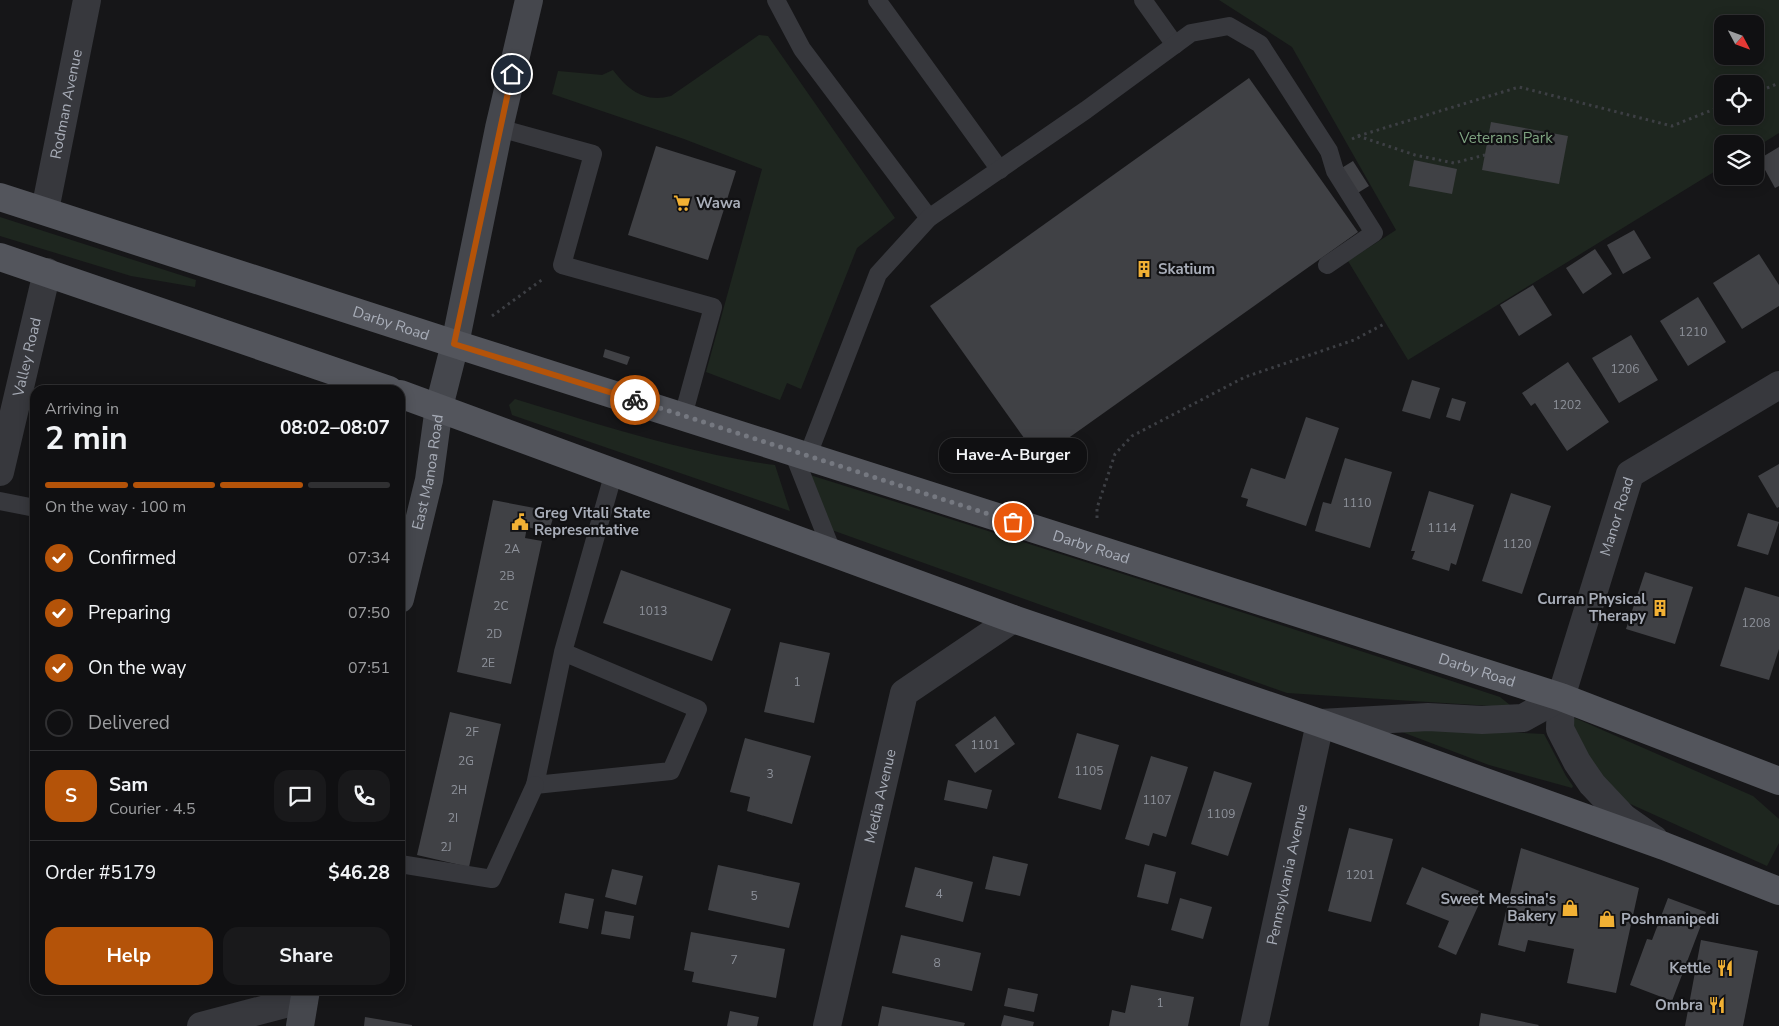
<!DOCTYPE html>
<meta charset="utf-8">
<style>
:root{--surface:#101012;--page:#19191b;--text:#f1f3f6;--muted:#9c9d9f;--line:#303032;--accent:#b45309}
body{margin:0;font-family:"Nunito Sans",sans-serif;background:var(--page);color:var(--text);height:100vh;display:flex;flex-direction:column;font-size:19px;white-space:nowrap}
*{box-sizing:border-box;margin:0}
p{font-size:16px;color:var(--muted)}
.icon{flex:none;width:28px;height:28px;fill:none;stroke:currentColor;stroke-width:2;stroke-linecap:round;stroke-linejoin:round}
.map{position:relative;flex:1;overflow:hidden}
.side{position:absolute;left:30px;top:385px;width:375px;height:610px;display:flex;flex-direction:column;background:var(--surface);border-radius:15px;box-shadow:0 2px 12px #0003,0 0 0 1px var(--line)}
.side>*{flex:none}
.needle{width:32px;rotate:131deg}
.controls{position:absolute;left:1714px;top:15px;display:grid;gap:10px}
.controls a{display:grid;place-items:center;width:50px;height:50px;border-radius:10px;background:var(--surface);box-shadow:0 2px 12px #0003,0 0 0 1px var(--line);font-size:25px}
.pin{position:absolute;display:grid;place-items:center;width:42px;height:42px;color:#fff;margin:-21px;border:2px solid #fff;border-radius:50%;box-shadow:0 1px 5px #0007}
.courier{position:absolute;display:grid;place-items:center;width:50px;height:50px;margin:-25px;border:4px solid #b45309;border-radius:50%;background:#fff;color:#222;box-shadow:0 1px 6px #0007}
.bubble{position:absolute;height:35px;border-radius:15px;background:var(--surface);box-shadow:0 2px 12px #0003,0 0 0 1px var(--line);font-size:16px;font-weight:700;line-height:35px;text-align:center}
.summary em{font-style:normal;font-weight:700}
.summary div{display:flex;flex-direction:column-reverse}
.summary{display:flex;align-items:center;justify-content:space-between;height:85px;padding:0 15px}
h1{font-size:32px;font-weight:700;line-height:38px}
.bar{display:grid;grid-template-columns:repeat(4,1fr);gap:8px 5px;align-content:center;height:60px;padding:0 15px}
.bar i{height:6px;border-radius:4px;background:var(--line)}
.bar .on{background:var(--accent)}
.bar p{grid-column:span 4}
.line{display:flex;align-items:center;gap:12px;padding:0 15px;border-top:1px solid var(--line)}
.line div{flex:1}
.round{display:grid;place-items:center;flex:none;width:52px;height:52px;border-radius:15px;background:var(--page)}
ol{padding:0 15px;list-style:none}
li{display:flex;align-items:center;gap:15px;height:55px}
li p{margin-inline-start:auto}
li .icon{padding:5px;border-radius:50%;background:var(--accent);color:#fff;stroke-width:4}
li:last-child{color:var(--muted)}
li i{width:28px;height:28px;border:2px solid var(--line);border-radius:50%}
.cta{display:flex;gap:10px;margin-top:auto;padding:10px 15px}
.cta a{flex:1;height:58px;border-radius:15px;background:var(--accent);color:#fff;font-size:20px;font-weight:700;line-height:58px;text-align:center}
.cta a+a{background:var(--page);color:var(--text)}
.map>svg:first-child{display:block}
</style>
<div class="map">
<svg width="1779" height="1026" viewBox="0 0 1779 1026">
<rect width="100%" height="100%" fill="#161618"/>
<g fill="#1e261f" fill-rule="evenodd">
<path d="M 1219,0 L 1779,0 L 1779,133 L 1755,148 L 1755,144 L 1722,144 L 1722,167 L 1408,360 L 1348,261 L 1396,230 L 1292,47 ZM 1722,24 L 1755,24 L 1755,56 L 1722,56 ZM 1722,84 L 1755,84 L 1755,116 L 1722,116 Z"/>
<path d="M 759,35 L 768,36 L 895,218 L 857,248 L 801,389 L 787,383 L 780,400 L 706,372 L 762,169 L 684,139 L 552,94 L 558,71 L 602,75 L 613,70 C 628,90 644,103 671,96 Z"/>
<polygon points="0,217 196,280 195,287 131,276 0,236"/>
<path d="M 515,399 C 601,425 686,453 775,465 L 790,511 L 512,415 L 509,405 Z"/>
<path d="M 810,475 C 1041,547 1271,621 1500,697 L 1510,705 L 1507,707 L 1287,693 L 829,529 Z"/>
<polygon points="1575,718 1753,796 1779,819 1779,843 1767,866 1615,797 1569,725"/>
<polygon points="1408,727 1544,734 1566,776 1573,786 1572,788 1489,765 1402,732"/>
</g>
<g fill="#404145">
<polygon points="1249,78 1358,232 1039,459 930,306"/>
<polygon points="1491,122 1568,136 1559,184 1482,170"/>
<polygon points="656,146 736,171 708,260 628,235"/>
<polygon points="1779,147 1779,186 1775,188 1759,159"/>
<polygon points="1414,160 1457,169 1452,194 1409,186"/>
<polygon points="1353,161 1369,186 1356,194 1340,169"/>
<polygon points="1634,230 1651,258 1623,274 1607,245"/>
<polygon points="1595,249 1612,274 1583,294 1566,268"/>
<polygon points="1759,254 1779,285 1779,306 1742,329 1713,283"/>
<polygon points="1533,285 1552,315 1519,336 1500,305"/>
<polygon points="1698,297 1726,342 1688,366 1660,321"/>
<polygon points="1631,335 1658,380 1619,403 1592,358"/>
<polygon points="605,349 630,357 627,365 603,357"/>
<polygon points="1568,362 1609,422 1567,451 1535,403 1531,406 1522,393"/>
<polygon points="1412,380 1440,388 1430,419 1402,411"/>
<polygon points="1452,398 1466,402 1460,421 1446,417"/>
<polygon points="1306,417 1339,428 1306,526 1246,506 1248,499 1241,497 1251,468 1285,479"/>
<polygon points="1345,458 1392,472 1370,548 1315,531 1323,502 1331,504"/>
<polygon points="1779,464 1779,507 1777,508 1758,476"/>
<polygon points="1429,491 1474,505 1456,565 1451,563 1449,571 1412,559 1415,551 1411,551"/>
<polygon points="1511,493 1551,506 1522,594 1482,581"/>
<polygon points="493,500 545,510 543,516 553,518 550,528 544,527 544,531 527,527 525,538 542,541 511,684 457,672"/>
<polygon points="1748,513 1779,522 1768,555 1737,546"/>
<polygon points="621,570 731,609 712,661 603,623"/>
<polygon points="1645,572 1693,587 1675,644 1626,629"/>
<polygon points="1745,587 1779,597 1779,649 1769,680 1720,666"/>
<polygon points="780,642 830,653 814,723 764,712"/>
<polygon points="450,712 501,724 469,867 417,855"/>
<polygon points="995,716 1015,744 975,773 955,745"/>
<polygon points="1077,733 1119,745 1101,810 1058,798"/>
<polygon points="745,738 811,756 792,824 747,811 750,797 730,792"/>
<polygon points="1151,756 1188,767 1166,837 1153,833 1149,846 1125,839"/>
<polygon points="1214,771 1252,783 1228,856 1191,844"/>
<polygon points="948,780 992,790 987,809 944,800"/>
<polygon points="1349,828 1393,839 1371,922 1328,911"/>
<polygon points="1521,848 1639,888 1616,993 1567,983 1574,949 1528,940 1525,952 1498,945"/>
<polygon points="993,856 1028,864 1020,896 985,889"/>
<polygon points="1145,864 1176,872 1168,904 1137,897"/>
<polygon points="718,865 800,883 789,928 708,910"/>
<polygon points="915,867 973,882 963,922 905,907"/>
<polygon points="1422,867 1484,893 1456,955 1438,947 1449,921 1406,904"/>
<polygon points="612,869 643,876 636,905 605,897"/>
<polygon points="565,893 594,899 588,929 559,923"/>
<polygon points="1180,898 1212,907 1203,939 1171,930"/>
<polygon points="1668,898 1706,912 1672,1001 1630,985 1647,939 1652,940"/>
<polygon points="605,911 634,916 630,939 601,934"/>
<polygon points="691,932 785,949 776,998 692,982 694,972 684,970"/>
<polygon points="901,935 981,953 972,991 892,973"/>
<polygon points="1701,940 1758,951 1743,1026 1685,1026"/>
<polygon points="1131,985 1194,997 1188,1026 1109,1026 1112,1010 1125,1013"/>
<polygon points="1008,988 1038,994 1034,1012 1004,1006"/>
<polygon points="882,1006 965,1023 964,1026 878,1026"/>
<polygon points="730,1011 759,1017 757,1026 727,1026"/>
<polygon points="1481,1013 1539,1025 1538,1026 1479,1026"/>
<polygon points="1004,1015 1034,1022 1033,1026 1001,1026"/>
<polygon points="365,1017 412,1025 412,1026 364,1026"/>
</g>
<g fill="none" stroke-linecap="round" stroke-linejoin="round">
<g stroke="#3d3f44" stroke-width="3" stroke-dasharray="2.5 4" stroke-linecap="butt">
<polyline points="1755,93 1779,83"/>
<polyline points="1358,136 1519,87 1672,126 1722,106"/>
<polyline points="1352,139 1358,136 1415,155 1454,163 1485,155"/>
<polyline points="492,316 543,279"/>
<polyline points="1097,518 1097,508 1115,454 1132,436 1245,377 1354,340 1384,324"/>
</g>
<g stroke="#37383d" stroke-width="18">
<polyline points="776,0 802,49 929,218"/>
<polyline points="877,0 1000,170"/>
<polyline points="1143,0 1175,45"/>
<polyline points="499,128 593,154 562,265 713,307 683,416"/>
<polyline points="792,450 832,551"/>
<polyline points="808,455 878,274 929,218 1086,110 1191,33 1229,26 1260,44 1329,151 1335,171 1374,233 1327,265"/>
<polyline points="0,501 35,508"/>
<polyline points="563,652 698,709 671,771 535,785 563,652 614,472"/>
<polyline points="400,864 492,879 535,785"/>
</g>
<g stroke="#37383d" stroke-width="28">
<path id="s1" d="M 45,210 L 87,0"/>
<path id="s2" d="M 0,472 L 47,272"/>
<path id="s3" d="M 1654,839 L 1624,818 L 1592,784 L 1577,762 L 1560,729 L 1561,697 L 1630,474 L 1779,385"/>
<polyline points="201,1026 304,999"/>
<path id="s4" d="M 827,1026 L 904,693 L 1013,619"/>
<path id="s5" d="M 1254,1026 L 1320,723 L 1428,717 L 1482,720 L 1523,718 L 1561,697"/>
</g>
<g stroke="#45474d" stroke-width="28">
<path id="s6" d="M 400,599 L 429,480 L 439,407 L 455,344 L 499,128 L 529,0"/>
<polyline points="300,1026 306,990"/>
</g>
<g stroke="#53555c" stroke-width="28">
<path id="s7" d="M 0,197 L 455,344 L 1561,697 L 1779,781"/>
<polyline points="0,257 389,390"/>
<polyline points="400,394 1013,619 1320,723 1664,846 1779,891"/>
</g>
</g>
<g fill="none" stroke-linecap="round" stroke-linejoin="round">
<polyline stroke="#757880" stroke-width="5" stroke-dasharray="0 9" points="635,400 1013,522"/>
<polyline stroke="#b45309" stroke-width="6" points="512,74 454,344 635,400"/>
</g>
<defs>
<g id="supermarket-bare" transform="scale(1.35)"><path d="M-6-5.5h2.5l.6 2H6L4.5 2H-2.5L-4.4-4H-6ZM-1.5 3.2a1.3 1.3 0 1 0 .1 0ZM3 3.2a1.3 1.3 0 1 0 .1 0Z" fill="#f2b134" stroke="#111113" stroke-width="2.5" paint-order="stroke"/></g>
<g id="building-bare" transform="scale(1.35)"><path d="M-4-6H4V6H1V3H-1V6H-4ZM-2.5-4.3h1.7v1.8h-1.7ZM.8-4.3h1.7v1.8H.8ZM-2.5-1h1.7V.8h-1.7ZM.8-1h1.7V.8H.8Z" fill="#f2b134" stroke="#111113" stroke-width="2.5" paint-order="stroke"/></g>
<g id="civic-bare" transform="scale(1.35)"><path d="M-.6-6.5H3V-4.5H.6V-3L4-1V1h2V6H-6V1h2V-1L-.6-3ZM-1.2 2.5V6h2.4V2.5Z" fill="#f2b134" stroke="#111113" stroke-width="2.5" paint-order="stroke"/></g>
<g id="shop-bare" transform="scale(1.35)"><path d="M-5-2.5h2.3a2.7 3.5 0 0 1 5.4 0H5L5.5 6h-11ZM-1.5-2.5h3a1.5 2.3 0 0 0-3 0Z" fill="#f2b134" stroke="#111113" stroke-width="2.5" paint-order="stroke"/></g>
<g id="restaurant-bare" transform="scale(1.35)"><path d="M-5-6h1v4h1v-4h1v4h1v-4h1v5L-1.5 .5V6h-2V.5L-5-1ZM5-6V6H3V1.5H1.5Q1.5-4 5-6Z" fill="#f2b134" stroke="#111113" stroke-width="2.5" paint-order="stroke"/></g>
</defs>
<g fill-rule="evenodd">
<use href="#supermarket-bare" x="682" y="203"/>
<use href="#building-bare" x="1144" y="269"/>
<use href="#civic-bare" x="520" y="522"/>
<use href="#building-bare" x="1660" y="608"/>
<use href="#shop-bare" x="1570" y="908"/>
<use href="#shop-bare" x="1607" y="919"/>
<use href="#restaurant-bare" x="1725" y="968"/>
<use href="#restaurant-bare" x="1717" y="1005"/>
</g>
<g text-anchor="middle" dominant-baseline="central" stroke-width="4.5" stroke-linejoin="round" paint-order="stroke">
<g font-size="12" fill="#8e929b">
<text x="1693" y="332">1210</text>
<text x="1625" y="369">1206</text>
<text x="1567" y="405">1202</text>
<text x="1357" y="503">1110</text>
<text x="1442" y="528">1114</text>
<text x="1517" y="544">1120</text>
<text x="512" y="549">2A</text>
<text x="507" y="576">2B</text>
<text x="501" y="606">2C</text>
<text x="653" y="611">1013</text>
<text x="1756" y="623">1208</text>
<text x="494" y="634">2D</text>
<text x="488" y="663">2E</text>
<text x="797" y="682">1</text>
<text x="472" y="732">2F</text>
<text x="985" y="745">1101</text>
<text x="466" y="761">2G</text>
<text x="1089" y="771">1105</text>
<text x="770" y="774">3</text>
<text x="459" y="790">2H</text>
<text x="1157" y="800">1107</text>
<text x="1221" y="814">1109</text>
<text x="453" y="818">2I</text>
<text x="446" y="847">2J</text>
<text x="1360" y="875">1201</text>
<text x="939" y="894">4</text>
<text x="754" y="896">5</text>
<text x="734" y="960">7</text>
<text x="937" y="963">8</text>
<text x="1160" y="1003">1</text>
</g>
<g font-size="15" fill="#a8adb8" stroke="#111113">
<text stroke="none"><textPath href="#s1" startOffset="108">Rodman Avenue</textPath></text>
<text stroke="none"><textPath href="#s7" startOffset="411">Darby Road</textPath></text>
<text stroke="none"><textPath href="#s2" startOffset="118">Valley Road</textPath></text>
<text stroke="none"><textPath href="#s6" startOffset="130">East Manoa Road</textPath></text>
<text stroke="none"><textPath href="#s3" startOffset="368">Manor Road</textPath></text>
<text stroke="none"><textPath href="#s7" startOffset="1146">Darby Road</textPath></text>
<text stroke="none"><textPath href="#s7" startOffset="1551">Darby Road</textPath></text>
<text stroke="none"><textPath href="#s4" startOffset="236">Media Avenue</textPath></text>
<text stroke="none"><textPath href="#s5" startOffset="155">Pennsylvania Avenue</textPath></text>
</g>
<g font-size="15" fill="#7fa381" stroke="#111113">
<text x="1506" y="138">Veterans Park</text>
</g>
<g font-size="15" font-weight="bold" fill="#a8adb8" stroke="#111113" text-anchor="start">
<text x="696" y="203">Wawa</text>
<text x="1158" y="269">Skatium</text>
<text x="534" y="513">Greg Vitali State<tspan x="534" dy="17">Representative</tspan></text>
<text x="1646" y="599" text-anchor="end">Curran Physical<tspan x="1646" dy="17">Therapy</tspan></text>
<text x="1556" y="899" text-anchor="end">Sweet Messina's<tspan x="1556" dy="17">Bakery</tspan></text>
<text x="1621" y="919">Poshmanipedi</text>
<text x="1711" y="968" text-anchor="end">Kettle</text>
<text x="1703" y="1005" text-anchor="end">Ombra</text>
</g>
</g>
</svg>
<div class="controls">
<a><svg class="needle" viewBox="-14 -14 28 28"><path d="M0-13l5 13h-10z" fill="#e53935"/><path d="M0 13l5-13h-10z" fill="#9c9d9f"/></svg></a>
<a><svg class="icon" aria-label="locate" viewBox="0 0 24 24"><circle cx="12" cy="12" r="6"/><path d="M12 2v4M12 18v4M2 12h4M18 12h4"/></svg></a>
<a><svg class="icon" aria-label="layers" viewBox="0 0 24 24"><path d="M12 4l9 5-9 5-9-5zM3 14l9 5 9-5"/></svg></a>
</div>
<div class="pin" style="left:1013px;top:522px;background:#ea580c"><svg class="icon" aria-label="bag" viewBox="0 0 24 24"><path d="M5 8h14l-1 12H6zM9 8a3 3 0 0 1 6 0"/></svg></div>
<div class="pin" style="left:512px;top:74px;background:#1f2937"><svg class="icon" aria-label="home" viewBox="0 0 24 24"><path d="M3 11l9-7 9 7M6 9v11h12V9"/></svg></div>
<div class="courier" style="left:635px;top:400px"><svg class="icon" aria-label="bike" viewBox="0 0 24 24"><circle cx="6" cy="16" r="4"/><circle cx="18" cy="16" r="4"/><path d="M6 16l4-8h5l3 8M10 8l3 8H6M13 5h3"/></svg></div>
<div class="bubble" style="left:939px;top:438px;width:148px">Have-A-Burger</div>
<section class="side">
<div class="summary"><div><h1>2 min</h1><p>Arriving in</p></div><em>08:02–08:07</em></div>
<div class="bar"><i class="on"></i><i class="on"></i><i class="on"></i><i></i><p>On the way · 100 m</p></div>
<ol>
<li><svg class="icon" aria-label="check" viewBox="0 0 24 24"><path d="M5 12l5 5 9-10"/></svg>Confirmed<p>07:34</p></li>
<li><svg class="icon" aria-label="check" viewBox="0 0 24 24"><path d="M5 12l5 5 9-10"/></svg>Preparing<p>07:50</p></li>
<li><svg class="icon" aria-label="check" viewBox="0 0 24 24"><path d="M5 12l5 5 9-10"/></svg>On the way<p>07:51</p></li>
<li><i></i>Delivered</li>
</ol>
<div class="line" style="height:90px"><b class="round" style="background:var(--accent);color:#fff">S</b><div><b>Sam</b><p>Courier · 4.5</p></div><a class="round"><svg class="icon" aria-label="chat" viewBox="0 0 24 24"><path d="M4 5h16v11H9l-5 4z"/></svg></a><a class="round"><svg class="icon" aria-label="phone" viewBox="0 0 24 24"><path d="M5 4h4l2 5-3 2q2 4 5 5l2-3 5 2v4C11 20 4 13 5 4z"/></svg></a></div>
<div class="line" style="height:65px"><div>Order #5179</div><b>$46.28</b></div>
<div class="cta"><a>Help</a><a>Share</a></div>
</section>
</div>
